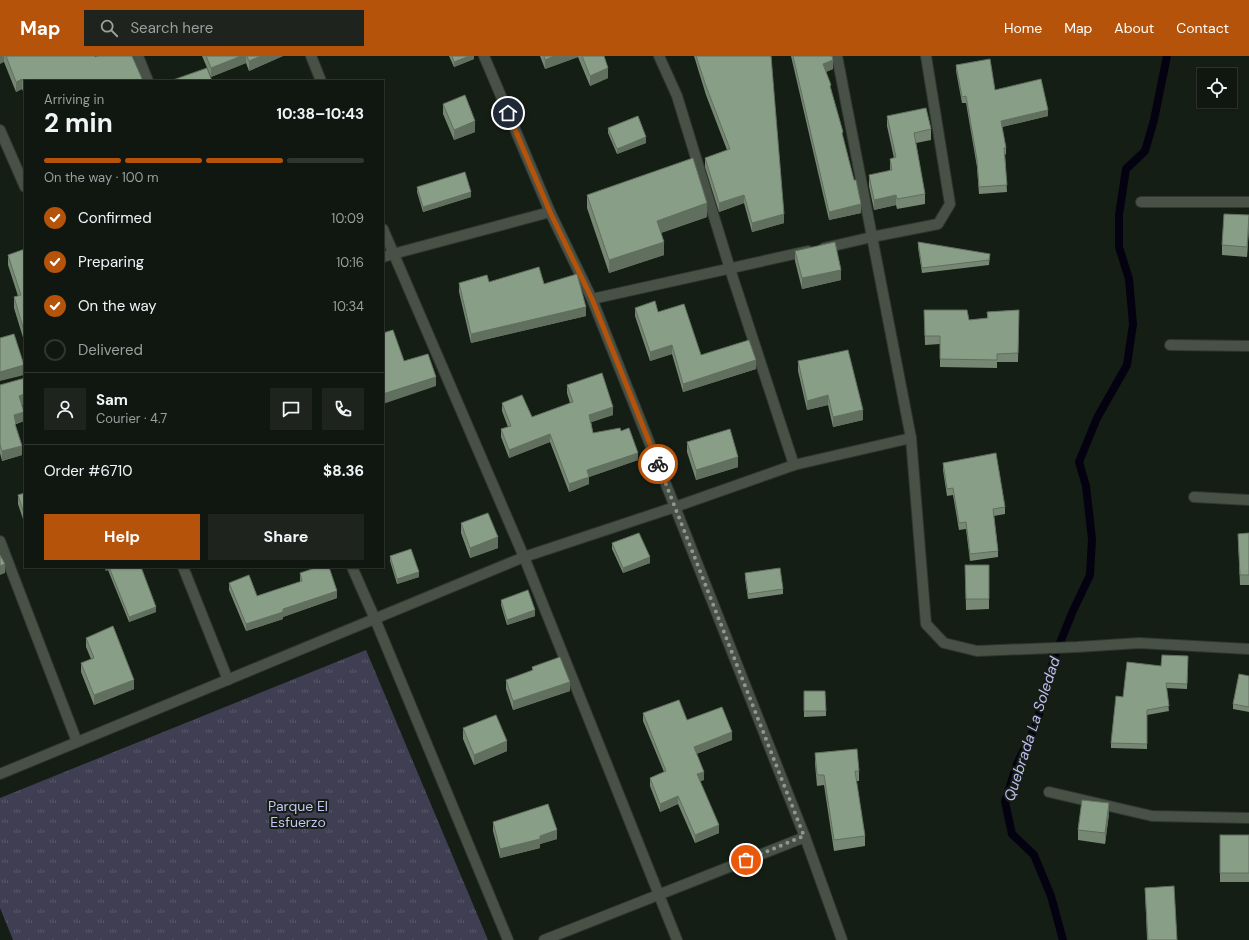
<!DOCTYPE html>
<meta charset="utf-8">
<style>
:root{--surface:#101610;--page:#1e231e;--text:#f1f3f6;--muted:#9c9f9f;--line:#303530;--accent:#b45309}
body{margin:0;font-family:"DM Sans",sans-serif;background:var(--page);color:var(--text);height:100vh;display:flex;flex-direction:column;font-size:15px;white-space:nowrap}
*{box-sizing:border-box;margin:0}
p{font-size:13px;color:var(--muted)}
.icon{flex:none;width:22px;height:22px;fill:none;stroke:currentColor;stroke-width:2;stroke-linecap:round;stroke-linejoin:round}
.map{position:relative;flex:1;overflow:hidden}
.drawer{position:absolute;left:24px;top:24px;width:360px;height:488px;display:flex;flex-direction:column;background:var(--surface);border-radius:0px;box-shadow:0 1px 3px #0004,0 0 0 1px var(--line)}
.drawer>*{flex:none}
.buttons{position:absolute;left:1197px;top:12px;display:grid;gap:8px}
.buttons a{display:grid;place-items:center;width:40px;height:40px;border-radius:0px;background:var(--surface);box-shadow:0 1px 3px #0004,0 0 0 1px var(--line);font-size:20px}
.pin{position:absolute;display:grid;place-items:center;width:34px;height:34px;color:#fff;margin:-17px;border:2px solid #fff;border-radius:50%;box-shadow:0 1px 4px #0007}
.courier{position:absolute;display:grid;place-items:center;width:40px;height:40px;margin:-20px;border:3px solid #b45309;border-radius:50%;background:#fff;color:#222;box-shadow:0 1px 5px #0007}
.head em{font-style:normal;font-weight:700}
.head div{display:flex;flex-direction:column-reverse}
.head{display:flex;align-items:center;justify-content:space-between;height:68px;padding:0 20px}
h1{font-size:26px;font-weight:700;line-height:30px}
.bar{display:grid;grid-template-columns:repeat(4,1fr);gap:6px 4px;align-content:center;height:48px;padding:0 20px}
.bar i{height:5px;border-radius:3px;background:var(--line)}
.bar .on{background:var(--accent)}
.bar p{grid-column:span 4}
.line{display:flex;align-items:center;gap:10px;padding:0 20px;border-top:1px solid var(--line)}
.line div{flex:1}
.round{display:grid;place-items:center;flex:none;width:42px;height:42px;border-radius:0px;background:var(--page)}
ol{padding:0 20px;list-style:none}
li{display:flex;align-items:center;gap:12px;height:44px}
li p{margin-inline-start:auto}
li .icon{padding:4px;border-radius:50%;background:var(--accent);color:#fff;stroke-width:4}
li:last-child{color:var(--muted)}
li i{width:22px;height:22px;border:2px solid var(--line);border-radius:50%}
.action{display:flex;gap:8px;margin-top:auto;padding:8px 20px}
.action a{flex:1;height:46px;border-radius:0px;background:var(--accent);color:#fff;font-size:16px;font-weight:700;line-height:46px;text-align:center}
.action a+a{background:var(--page);color:var(--text)}
header{display:flex;align-items:center;gap:24px;box-sizing:border-box;height:56px;padding:0 20px;background:var(--accent);color:#fff}
header strong{font-size:19px}
nav{display:flex;gap:22px;margin-inline-start:auto;font-size:14px}
.search{width:280px;height:36px;background:var(--page);display:flex;align-items:center;gap:10px;box-sizing:border-box;padding:0 14px;border-radius:0px;color:var(--muted);font-size:15px}
.map>svg:first-child{display:block}
</style>
<header>
<strong>Map</strong>
<div class="search"><svg class="icon" aria-label="search" viewBox="0 0 24 24"><circle cx="10" cy="10" r="6"/><path d="M15 15l6 6"/></svg>Search here</div>
<nav><a>Home</a><a>Map</a><a>About</a><a>Contact</a></nav>
</header>
<div class="map">
<svg width="1249" height="884" viewBox="0 0 1249 884">
<defs>
<pattern id="park-tufts" width="24" height="20" patternUnits="userSpaceOnUse"><rect width="24" height="20" fill="#3f3e52"/><path d="M3 7l-1-3M5 7V3M7 7l1-3M15 17l-1-3M17 17v-4M19 17l1-3" fill="none" stroke="#5a596a"/></pattern>
</defs>
<rect width="100%" height="100%" fill="#151e15"/>
<polygon fill="url(#park-tufts)" points="366,594 488,884 13,884 0,852 0,742"/>
<g fill="none" stroke-linecap="round" stroke-linejoin="round">
<polyline stroke="#040211" stroke-width="8" points="1063,884 1051,840 1034,799 1012,778 1005,746 1017,708 1036,669 1054,602 1072,557 1090,519 1092,483 1086,430 1079,406 1097,362 1127,309 1133,268 1129,223 1119,191 1119,159 1126,113 1145,95 1154,64 1167,0"/>
<g stroke="#313630" stroke-width="12">
<g id="minor">
<polyline points="138,0 148,25"/>
<polyline points="311,0 321,25"/>
<polyline points="484,0 550,156 592,243 675,451 805,781 842,884"/>
<polyline points="659,0 677,40 730,213 794,409"/>
<polyline points="837,0 911,382 926,568 944,587 977,595 1077,591 1139,587 1249,593"/>
<polyline points="0,74 25,131"/>
<polyline points="1141,146 1249,146"/>
<polyline points="383,173 524,501 677,884"/>
<polyline points="824,192 872,181 938,168 950,148 926,0"/>
<polyline points="383,201 393,198 550,156"/>
<polyline points="592,243 808,195"/>
<polyline points="1170,289 1249,290"/>
<polyline points="1194,441 1249,444"/>
<polyline points="0,485 77,686"/>
<polyline points="183,511 228,624"/>
<polyline points="352,511 375,563 508,884"/>
<polyline points="0,718 524,501 675,451 794,409 911,382"/>
<polyline points="1049,736 1152,760 1249,762"/>
<polyline points="544,884 805,781"/>
</g>
</g>
<use href="#minor" stroke="#475146" stroke-width="10"/>
</g>
<g fill="#768874">
<polygon points="0,0 95,0 25,25 25,40 22,33 16,36 4,6"/>
<polygon points="202,0 283,0 249,15 246,7 211,21"/>
<polygon points="449,0 474,0 474,3 454,11"/>
<polygon points="540,0 604,0 608,22 590,30 578,1 545,13"/>
<polygon points="694,0 771,0 784,167 752,176 744,147 719,156 705,111 705,102 727,94 706,39"/>
<polygon points="791,0 832,0 833,13 826,16 843,82 861,157 829,164"/>
<polygon points="956,9 995,34 1048,60 1002,71 1006,92 1006,98 1005,99 1007,136 979,138 977,111 966,47 962,47 956,15"/>
<polygon points="443,48 475,76 454,84 443,58"/>
<polygon points="887,60 931,73 931,84 916,87 925,138 925,148 897,153 896,149 874,154 869,130 869,119 890,115 890,103 894,102 887,70"/>
<polygon points="608,72 646,87 617,98 608,77"/>
<polygon points="417,131 471,141 423,156 417,136"/>
<polygon points="587,139 707,161 661,177 664,199 609,217 587,152"/>
<polygon points="1249,170 1247,201 1222,199 1222,189"/>
<polygon points="918,186 990,198 989,209 922,217 918,191"/>
<polygon points="25,193 25,288 14,252 14,241 18,240 8,209 8,199"/>
<polygon points="795,195 841,224 802,233 795,205"/>
<polygon points="489,226 544,228 586,260 471,287 459,236 459,227"/>
<polygon points="635,252 658,256 701,299 756,313 683,336 672,298 650,305 635,260"/>
<polygon points="924,254 969,264 987,262 987,256 1019,254 1018,306 997,306 997,312 940,311 940,288 925,289"/>
<polygon points="798,305 863,364 833,371 828,349 807,354 798,315"/>
<polygon points="0,329 25,348 22,349 24,365 16,368 16,373 22,399 2,405 0,397"/>
<polygon points="567,329 613,359 591,366 593,377 621,375 638,404 589,421 589,428 569,436 550,386 509,402 501,381 501,373 508,371 502,355 502,347 532,361 570,347 567,337"/>
<polygon points="687,386 738,411 696,424 687,396"/>
<polygon points="943,407 1005,451 1005,458 994,460 998,495 998,501 970,505 966,473 959,474 953,439 947,440 943,414"/>
<polygon points="25,437 25,469 18,448 18,439"/>
<polygon points="461,467 498,492 470,502 461,477"/>
<polygon points="1249,477 1249,529 1240,529 1238,478"/>
<polygon points="612,487 650,507 623,517 612,493"/>
<polygon points="390,500 419,521 397,528 390,505"/>
<polygon points="965,509 989,509 989,553 966,554"/>
<polygon points="104,511 141,511 156,556 129,566 108,514 106,515"/>
<polygon points="300,517 337,542 283,561 283,563 246,575 229,534 229,527 257,540 300,526"/>
<polygon points="745,517 783,533 783,538 748,543 745,522"/>
<polygon points="501,544 535,560 507,569 501,549"/>
<polygon points="86,582 134,633 94,649 81,616 81,607 91,603 86,591"/>
<polygon points="1188,600 1187,633 1166,632 1169,655 1147,659 1147,693 1111,692 1111,687 1123,641 1161,610"/>
<polygon points="532,611 570,635 513,654 506,633 506,624 532,615"/>
<polygon points="1249,620 1249,656 1233,653 1233,648"/>
<polygon points="804,635 826,655 826,660 804,661"/>
<polygon points="643,657 687,664 732,684 696,698 704,724 700,725 719,777 695,787 678,748 660,756 650,730 650,722 664,716 643,665"/>
<polygon points="463,672 507,695 474,709 463,683"/>
<polygon points="815,697 859,715 859,725 856,725 865,780 865,790 834,795 824,729 817,730 815,708"/>
<polygon points="1109,758 1105,788 1078,784 1078,774"/>
<polygon points="493,766 557,783 540,788 540,792 500,802 493,775"/>
<rect x="1220" y="779" width="29" height="47"/>
<polygon points="1145,832 1177,884 1147,884"/>
</g>
<g fill="#606f5e">
<polygon points="0,0 4,0 4,6 0,8"/>
<polygon points="241,0 246,0 246,7 211,21 211,12"/>
<polygon points="261,0 283,0 249,15 249,5"/>
<polygon points="469,0 474,0 474,3 454,11 454,6"/>
<polygon points="554,0 578,0 578,1 545,13 545,4"/>
<polygon points="833,4 833,13 823,17 823,8"/>
<polygon points="608,12 608,22 590,30 590,20"/>
<polygon points="22,23 22,33 16,36 16,26"/>
<polygon points="1048,54 1048,60 1001,71 1001,65"/>
<polygon points="475,65 475,76 454,84 454,74"/>
<polygon points="646,81 646,87 617,98 617,93"/>
<polygon points="471,136 471,141 423,156 423,151"/>
<polygon points="744,139 744,147 719,156 719,147"/>
<polygon points="896,139 896,149 874,154 874,144"/>
<polygon points="707,147 707,161 657,178 657,165"/>
<polygon points="861,148 861,157 829,164 829,156"/>
<polygon points="784,158 784,167 752,176 752,167"/>
<polygon points="1249,159 1249,170 1247,201 1247,191"/>
<polygon points="664,186 664,199 609,217 609,204"/>
<polygon points="841,214 841,224 802,233 802,222"/>
<polygon points="586,251 586,260 471,287 471,278"/>
<polygon points="672,289 672,298 650,305 650,296"/>
<polygon points="756,304 756,313 683,336 683,328"/>
<polygon points="24,309 24,319 0,325 0,316"/>
<polygon points="436,321 436,330 383,348 383,338"/>
<polygon points="25,338 25,348 19,349 19,340"/>
<polygon points="828,339 828,349 807,354 807,345"/>
<polygon points="613,351 613,359 589,367 589,359"/>
<polygon points="863,354 863,364 833,371 833,361"/>
<polygon points="24,356 24,365 14,369 14,359"/>
<polygon points="550,378 550,386 509,402 509,394"/>
<polygon points="22,390 22,399 2,405 2,395"/>
<polygon points="638,397 638,404 589,421 589,428 569,436 569,428 587,414"/>
<polygon points="738,401 738,411 696,424 696,414"/>
<polygon points="498,481 498,492 470,502 470,492"/>
<polygon points="650,501 650,507 623,517 623,512"/>
<polygon points="5,508 5,517 0,519 0,510"/>
<polygon points="106,511 108,511 108,514 106,515"/>
<polygon points="419,516 419,521 397,528 397,523"/>
<polygon points="337,535 337,542 283,561 283,563 246,575 246,568 283,553"/>
<polygon points="156,551 156,556 129,566 129,561"/>
<polygon points="535,554 535,560 507,569 507,564"/>
<polygon points="134,624 134,633 94,649 94,639"/>
<polygon points="570,626 570,635 513,654 513,645"/>
<polygon points="732,676 732,684 694,699 694,691"/>
<polygon points="507,685 507,695 474,709 474,699"/>
<polygon points="704,716 704,724 697,726 697,718"/>
<polygon points="678,740 678,748 660,756 660,748"/>
<polygon points="1109,747 1109,758 1105,788 1105,777"/>
<polygon points="719,769 719,777 695,787 695,779"/>
<polygon points="557,774 557,783 540,788 540,792 500,802 500,793"/>
</g>
<g fill="#899e87" stroke="#606f5e">
<polygon points="6,0 95,0 95,1 98,0 132,0 143,25 25,25 25,30 22,23 16,26"/>
<polygon points="206,0 241,0 211,12"/>
<polygon points="247,0 261,0 249,5"/>
<polygon points="452,0 469,0 454,6"/>
<polygon points="544,0 554,0 545,4"/>
<polygon points="582,0 604,0 608,12 590,20"/>
<polygon points="696,0 771,0 784,158 752,167 744,139 719,147 705,102 730,93 706,30"/>
<polygon points="793,0 832,0 833,4 823,8 831,29 830,30 843,76 842,77 854,124 856,124 861,148 829,156"/>
<polygon points="990,3 995,34 1041,23 1048,54 1001,65 1006,92 1004,92 1007,129 979,131 977,104 966,40 962,41 956,9"/>
<polygon points="207,12 212,25 170,25"/>
<polygon points="465,39 475,65 454,74 443,48"/>
<polygon points="926,52 931,73 914,77 925,138 897,143 896,139 874,144 869,119 892,114 890,103 896,101 887,60"/>
<polygon points="638,60 646,81 617,93 608,72"/>
<polygon points="693,102 707,147 657,165 664,186 609,204 587,139"/>
<polygon points="465,116 471,136 423,151 417,131"/>
<polygon points="1224,158 1249,159 1247,191 1222,189"/>
<polygon points="835,186 841,214 802,222 795,195"/>
<polygon points="918,186 990,198 989,204 922,212"/>
<polygon points="25,193 25,278 14,241 21,239 8,199"/>
<polygon points="539,211 544,228 577,218 586,251 471,278 459,227 487,219 489,226"/>
<polygon points="655,245 658,256 684,248 701,299 749,284 756,304 683,328 672,289 650,296 635,252"/>
<polygon points="924,254 967,254 969,264 988,262 987,256 1019,254 1018,297 997,298 997,304 940,303 940,280 925,280"/>
<polygon points="393,274 404,305 428,298 436,321 383,338 383,277"/>
<polygon points="14,278 24,309 0,316 0,282"/>
<polygon points="848,294 863,354 833,361 828,339 807,345 798,305"/>
<polygon points="602,317 613,351 589,359 593,377 620,372 621,375 629,372 638,397 587,414 589,421 569,428 550,378 509,394 501,373 511,370 502,347 522,339 532,361 573,346 567,329"/>
<polygon points="25,322 25,338 19,340 24,356 14,359 16,368 15,368 22,390 2,395 0,388 0,329"/>
<polygon points="730,373 738,401 696,414 687,386"/>
<polygon points="996,397 1005,451 993,453 998,495 970,498 966,466 959,467 953,432 947,433 943,407"/>
<polygon points="25,437 25,460 18,439"/>
<polygon points="488,457 498,481 470,492 461,467"/>
<polygon points="639,477 650,501 623,512 612,487"/>
<polygon points="1249,477 1249,519 1240,519 1238,478"/>
<polygon points="411,493 419,516 397,523 390,500"/>
<polygon points="0,499 5,508 0,510"/>
<polygon points="965,509 989,509 989,543 966,543"/>
<polygon points="109,511 141,511 156,551 129,561"/>
<polygon points="318,511 329,511 337,535 283,553 283,556 246,568 229,527 249,519 257,540 302,525 300,517"/>
<polygon points="780,512 783,533 748,538 745,517"/>
<polygon points="528,534 535,554 507,564 501,544"/>
<polygon points="113,570 134,624 94,639 81,607 94,602 86,582"/>
<polygon points="1162,599 1188,600 1187,628 1166,627 1169,650 1147,654 1147,688 1111,687 1116,640 1123,641 1127,606 1161,610"/>
<polygon points="560,601 570,626 513,645 506,624 533,614 532,611"/>
<polygon points="1239,618 1249,620 1249,651 1233,648"/>
<polygon points="804,635 825,635 826,655 804,655"/>
<polygon points="679,644 687,664 722,651 732,676 694,691 704,716 697,718 719,769 695,779 678,740 660,748 650,722 666,715 643,657"/>
<polygon points="496,659 507,685 474,699 463,672"/>
<polygon points="857,693 859,715 855,715 865,780 834,784 824,719 817,719 815,697"/>
<polygon points="1082,744 1109,747 1105,777 1078,774"/>
<polygon points="548,748 557,774 540,780 540,783 500,793 493,766"/>
<rect x="1220" y="779" width="29" height="38"/>
<polygon points="1174,830 1177,884 1148,884 1145,832"/>
</g>
<g fill="none" stroke-linecap="round" stroke-linejoin="round">
<polyline stroke="#90978f" stroke-width="4" stroke-dasharray="0 7.2" points="658,408 804,780 746,804"/>
<polyline stroke="#b45309" stroke-width="5" points="508,57 550,156 592,243 658,408"/>
</g>
<g text-anchor="middle" dominant-baseline="central" stroke-width="4" stroke-linejoin="round" paint-order="stroke">
<g font-size="14" fill="#c7c3f7" stroke="#151e15">
<text x="298" y="750">Parque El<tspan x="298" dy="16">Esfuerzo</tspan></text>
</g>
<g font-size="15" font-style="italic" fill="#bfbcef" stroke="#151e15">
<text transform="translate(1032 673) rotate(-72)">Quebrada La Soledad</text>
</g>
</g>
</svg>
<div class="buttons">
<a><svg class="icon" aria-label="locate" viewBox="0 0 24 24"><circle cx="12" cy="12" r="6"/><path d="M12 2v4M12 18v4M2 12h4M18 12h4"/></svg></a>
</div>
<div class="pin" style="left:746px;top:804px;background:#ea580c"><svg class="icon" aria-label="bag" viewBox="0 0 24 24"><path d="M5 8h14l-1 12H6zM9 8a3 3 0 0 1 6 0"/></svg></div>
<div class="pin" style="left:508px;top:57px;background:#1f2937"><svg class="icon" aria-label="home" viewBox="0 0 24 24"><path d="M3 11l9-7 9 7M6 9v11h12V9"/></svg></div>
<div class="courier" style="left:658px;top:408px"><svg class="icon" aria-label="bike" viewBox="0 0 24 24"><circle cx="6" cy="16" r="4"/><circle cx="18" cy="16" r="4"/><path d="M6 16l4-8h5l3 8M10 8l3 8H6M13 5h3"/></svg></div>
<section class="drawer">
<div class="head"><div><h1>2 min</h1><p>Arriving in</p></div><em>10:38–10:43</em></div>
<div class="bar"><i class="on"></i><i class="on"></i><i class="on"></i><i></i><p>On the way · 100 m</p></div>
<ol>
<li><svg class="icon" aria-label="check" viewBox="0 0 24 24"><path d="M5 12l5 5 9-10"/></svg>Confirmed<p>10:09</p></li>
<li><svg class="icon" aria-label="check" viewBox="0 0 24 24"><path d="M5 12l5 5 9-10"/></svg>Preparing<p>10:16</p></li>
<li><svg class="icon" aria-label="check" viewBox="0 0 24 24"><path d="M5 12l5 5 9-10"/></svg>On the way<p>10:34</p></li>
<li><i></i>Delivered</li>
</ol>
<div class="line" style="height:72px"><a class="round"><svg class="icon" aria-label="person" viewBox="0 0 24 24"><circle cx="12" cy="8" r="4"/><path d="M4 21q1-7 8-7t8 7"/></svg></a><div><b>Sam</b><p>Courier · 4.7</p></div><a class="round"><svg class="icon" aria-label="chat" viewBox="0 0 24 24"><path d="M4 5h16v11H9l-5 4z"/></svg></a><a class="round"><svg class="icon" aria-label="phone" viewBox="0 0 24 24"><path d="M5 4h4l2 5-3 2q2 4 5 5l2-3 5 2v4C11 20 4 13 5 4z"/></svg></a></div>
<div class="line" style="height:52px"><div>Order #6710</div><b>$8.36</b></div>
<div class="action"><a>Help</a><a>Share</a></div>
</section>
</div>
